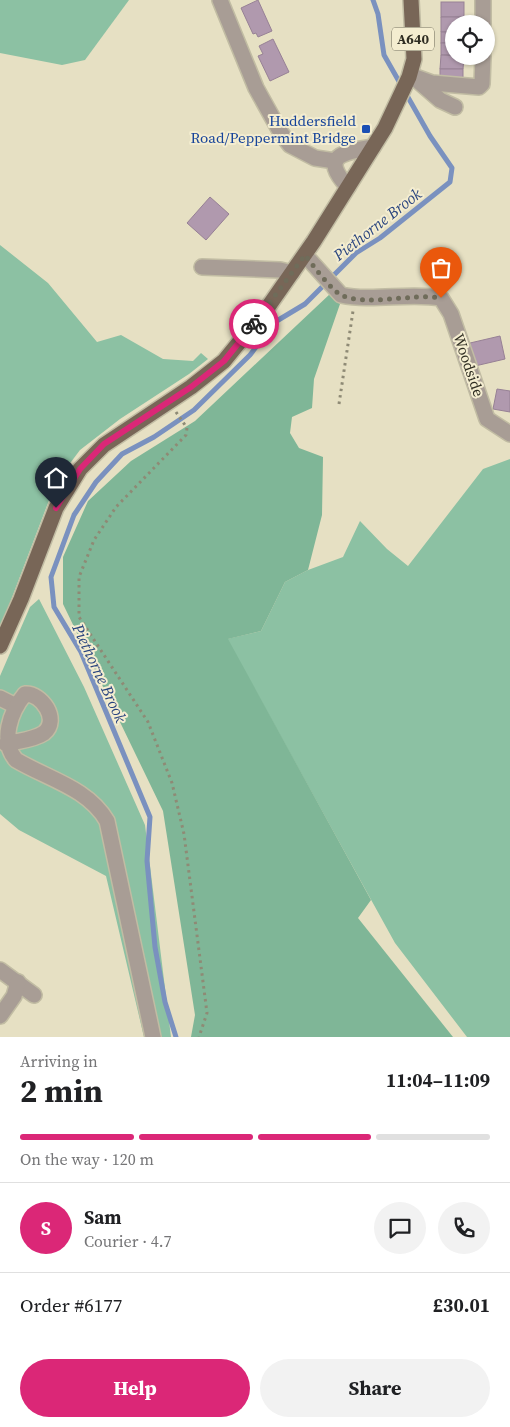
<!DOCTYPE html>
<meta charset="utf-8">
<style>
:root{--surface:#fff;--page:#f2f2f2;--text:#202124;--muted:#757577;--line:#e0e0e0;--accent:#db2777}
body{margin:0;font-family:"Source Serif 4",serif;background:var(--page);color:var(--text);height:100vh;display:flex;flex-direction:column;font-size:19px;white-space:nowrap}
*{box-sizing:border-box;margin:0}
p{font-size:16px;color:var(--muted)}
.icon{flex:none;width:28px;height:28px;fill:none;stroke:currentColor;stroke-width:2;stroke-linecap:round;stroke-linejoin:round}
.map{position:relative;height:1037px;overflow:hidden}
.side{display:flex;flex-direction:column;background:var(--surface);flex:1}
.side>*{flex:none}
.fabs{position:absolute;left:445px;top:15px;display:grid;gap:10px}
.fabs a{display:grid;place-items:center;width:50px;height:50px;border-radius:50%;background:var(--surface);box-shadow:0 1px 4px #0004;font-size:25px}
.pin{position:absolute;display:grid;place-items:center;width:42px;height:42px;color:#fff;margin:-51px -21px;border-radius:50% 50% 50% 0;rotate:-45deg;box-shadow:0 0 5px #0007}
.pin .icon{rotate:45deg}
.courier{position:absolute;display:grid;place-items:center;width:50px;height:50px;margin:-25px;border:4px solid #db2777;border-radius:50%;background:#fff;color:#222;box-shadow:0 1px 6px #0007}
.head em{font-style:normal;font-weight:700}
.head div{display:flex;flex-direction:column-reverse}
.head{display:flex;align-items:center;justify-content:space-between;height:85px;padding:0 20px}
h1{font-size:32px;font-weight:700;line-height:38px}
.bar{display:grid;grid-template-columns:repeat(4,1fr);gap:8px 5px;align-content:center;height:60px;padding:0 20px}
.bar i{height:6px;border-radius:4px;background:var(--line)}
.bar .on{background:var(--accent)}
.bar p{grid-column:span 4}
.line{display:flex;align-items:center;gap:12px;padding:0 20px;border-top:1px solid var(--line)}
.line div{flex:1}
.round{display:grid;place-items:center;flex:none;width:52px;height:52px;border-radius:26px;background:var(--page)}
.action{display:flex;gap:10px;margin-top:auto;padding:10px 20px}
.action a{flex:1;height:58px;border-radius:30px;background:var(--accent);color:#fff;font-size:20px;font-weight:700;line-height:58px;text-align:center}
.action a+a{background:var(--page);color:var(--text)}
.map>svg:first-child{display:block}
</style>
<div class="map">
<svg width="510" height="1037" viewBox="0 0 510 1037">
<rect width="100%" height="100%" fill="#e6e0c3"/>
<g fill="#8cc1a3">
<polygon points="0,0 129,0 85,60 62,65 0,53"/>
<polygon points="0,245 48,283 97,342 121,335 163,359 193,361 201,353 208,359 189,374 120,419 80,450 56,482 0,629"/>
<polygon points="510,459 510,1037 467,1037 395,943 227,639 261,631 285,582 308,570 343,557 360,521 387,549 408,566 483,469"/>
<polygon points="39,599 84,687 145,825 171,1037 144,1037 106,876 19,830 0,814 0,676 30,607"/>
</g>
<polygon fill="#7fb697" points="331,293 340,304 314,379 312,408 292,417 290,433 299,448 323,457 322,515 308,570 285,582 261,631 228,639 371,900 358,918 453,1037 191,1037 195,1015 163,811 63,604 63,557 88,501 131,461 195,421"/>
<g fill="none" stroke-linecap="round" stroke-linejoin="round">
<polyline stroke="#7a91bf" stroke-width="5" points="176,1037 165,1002 155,947 147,861 150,817 81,652 54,607 51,577 74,515 96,482 122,454 154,437 194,410 250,355 275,322 305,304 356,253 380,238 450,182 452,168 430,136 384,55 378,14 373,0"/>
</g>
<g fill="#b099ae" stroke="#978195">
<polygon points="258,0 272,31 258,37 256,33 253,34 241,8"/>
<rect x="441" y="2" width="23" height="15"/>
<polygon points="441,17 464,17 464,24 454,24 454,32 441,32"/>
<rect x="441" y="32" width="13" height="11"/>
<polygon points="273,39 289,72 270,81 258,56 263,54 259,46"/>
<rect x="441" y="43" width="13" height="12"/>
<polygon points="441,55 464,56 463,69 440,69"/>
<rect x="440" y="69" width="23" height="13"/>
<polygon points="210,197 229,214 206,240 187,223"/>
<polygon points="500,336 505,359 475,366 470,343"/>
<polygon points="497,389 510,391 510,412 493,409"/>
</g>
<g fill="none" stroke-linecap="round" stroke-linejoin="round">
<g stroke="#c1bca3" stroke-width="18">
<g id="minor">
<polyline points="220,0 256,88 281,133 290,145 315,158 335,161"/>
<polyline points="483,0 483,24"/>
<polyline points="410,75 432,83 479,87 482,84 483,56"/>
<polyline points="417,80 440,100 455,107"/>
<path d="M 348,187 C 319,156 343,152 373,147"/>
<path d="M 305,255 L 341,295 C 374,302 408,292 441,298 L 451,314 L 487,419 L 510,434"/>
<polyline points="202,267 280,270 292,273"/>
<polyline points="0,698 16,706"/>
<path d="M 6,744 C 17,741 34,740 44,733 C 60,720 42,693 25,694 C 10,712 0,741 16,760 C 48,779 88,788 107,821 L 153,1037"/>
<polyline points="0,970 34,995"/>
<polyline points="0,1016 14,996 18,982"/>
</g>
</g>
<g stroke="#c1bca3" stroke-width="18">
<polyline id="major" points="0,646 21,599 56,508 80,469 104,445 191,387 224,361 268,307 314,241 385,128 409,77 414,59 411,0"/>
</g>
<g stroke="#8e8a75" stroke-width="3" stroke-dasharray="2.5 4" stroke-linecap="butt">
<polyline points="339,404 353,311"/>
<polyline points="176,412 187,428 186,435 116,507 94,540 79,577 79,617 148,722 172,783 184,834 207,1013 199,1037"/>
</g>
<use href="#minor" stroke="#a89d95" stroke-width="15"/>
<use href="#major" stroke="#786657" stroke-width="15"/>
</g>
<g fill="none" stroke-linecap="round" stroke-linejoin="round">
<path stroke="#6f6c5a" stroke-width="5" stroke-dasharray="0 9" d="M 254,324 L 305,255 C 313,265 331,290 341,295 C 365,307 412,293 441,298"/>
<polyline stroke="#db2777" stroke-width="6" points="56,508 80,469 104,444 191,387 224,361 254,324"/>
</g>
<rect fill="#1a4fb4" stroke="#f4edd0" stroke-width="2" x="361" y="124" width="10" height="10" rx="2.5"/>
<g text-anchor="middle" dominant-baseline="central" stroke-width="4" stroke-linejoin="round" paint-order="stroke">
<rect fill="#f4edd0" stroke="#6a6756" stroke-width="1" x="392" y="27.5" width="42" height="23" rx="4"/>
<g font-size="14" font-weight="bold" fill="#2f2d22">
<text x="413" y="39">A640</text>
</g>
<g font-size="15" fill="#164399" stroke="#f4edd0" text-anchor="end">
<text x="356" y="120">Huddersfield<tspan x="356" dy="17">Road/Peppermint Bridge</tspan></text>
</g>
<g font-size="15" fill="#2f2d22" stroke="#f4edd0">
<text transform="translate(469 365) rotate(71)">Woodside</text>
</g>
<g font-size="16" font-style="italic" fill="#2a457f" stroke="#f4edd0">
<text transform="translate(377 224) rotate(-38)">Piethorne Brook</text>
<text transform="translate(100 673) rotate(65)">Piethorne Brook</text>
</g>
</g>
</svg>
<div class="fabs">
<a><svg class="icon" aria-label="locate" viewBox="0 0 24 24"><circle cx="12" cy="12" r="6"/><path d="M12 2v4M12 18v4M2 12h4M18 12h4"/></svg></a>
</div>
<div class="pin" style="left:441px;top:298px;background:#ea580c"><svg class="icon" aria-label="bag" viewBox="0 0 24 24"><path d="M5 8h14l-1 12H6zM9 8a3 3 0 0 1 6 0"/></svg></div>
<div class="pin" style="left:56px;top:508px;background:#1f2937"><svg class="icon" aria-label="home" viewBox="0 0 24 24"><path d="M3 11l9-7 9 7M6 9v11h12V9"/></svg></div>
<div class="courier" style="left:254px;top:324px"><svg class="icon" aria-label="bike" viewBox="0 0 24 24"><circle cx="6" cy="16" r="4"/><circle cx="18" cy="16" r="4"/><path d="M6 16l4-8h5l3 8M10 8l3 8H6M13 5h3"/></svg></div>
</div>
<section class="side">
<div class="head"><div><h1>2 min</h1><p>Arriving in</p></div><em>11:04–11:09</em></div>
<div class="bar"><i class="on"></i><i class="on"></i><i class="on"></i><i></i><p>On the way · 120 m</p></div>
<div class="line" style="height:90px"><b class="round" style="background:var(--accent);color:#fff">S</b><div><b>Sam</b><p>Courier · 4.7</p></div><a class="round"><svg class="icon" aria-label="chat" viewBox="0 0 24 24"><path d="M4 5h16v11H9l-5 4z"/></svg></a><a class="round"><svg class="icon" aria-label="phone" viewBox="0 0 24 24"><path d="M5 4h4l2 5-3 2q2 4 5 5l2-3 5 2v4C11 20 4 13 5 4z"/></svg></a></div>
<div class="line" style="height:65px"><div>Order #6177</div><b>£30.01</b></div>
<div class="action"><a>Help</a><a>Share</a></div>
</section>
